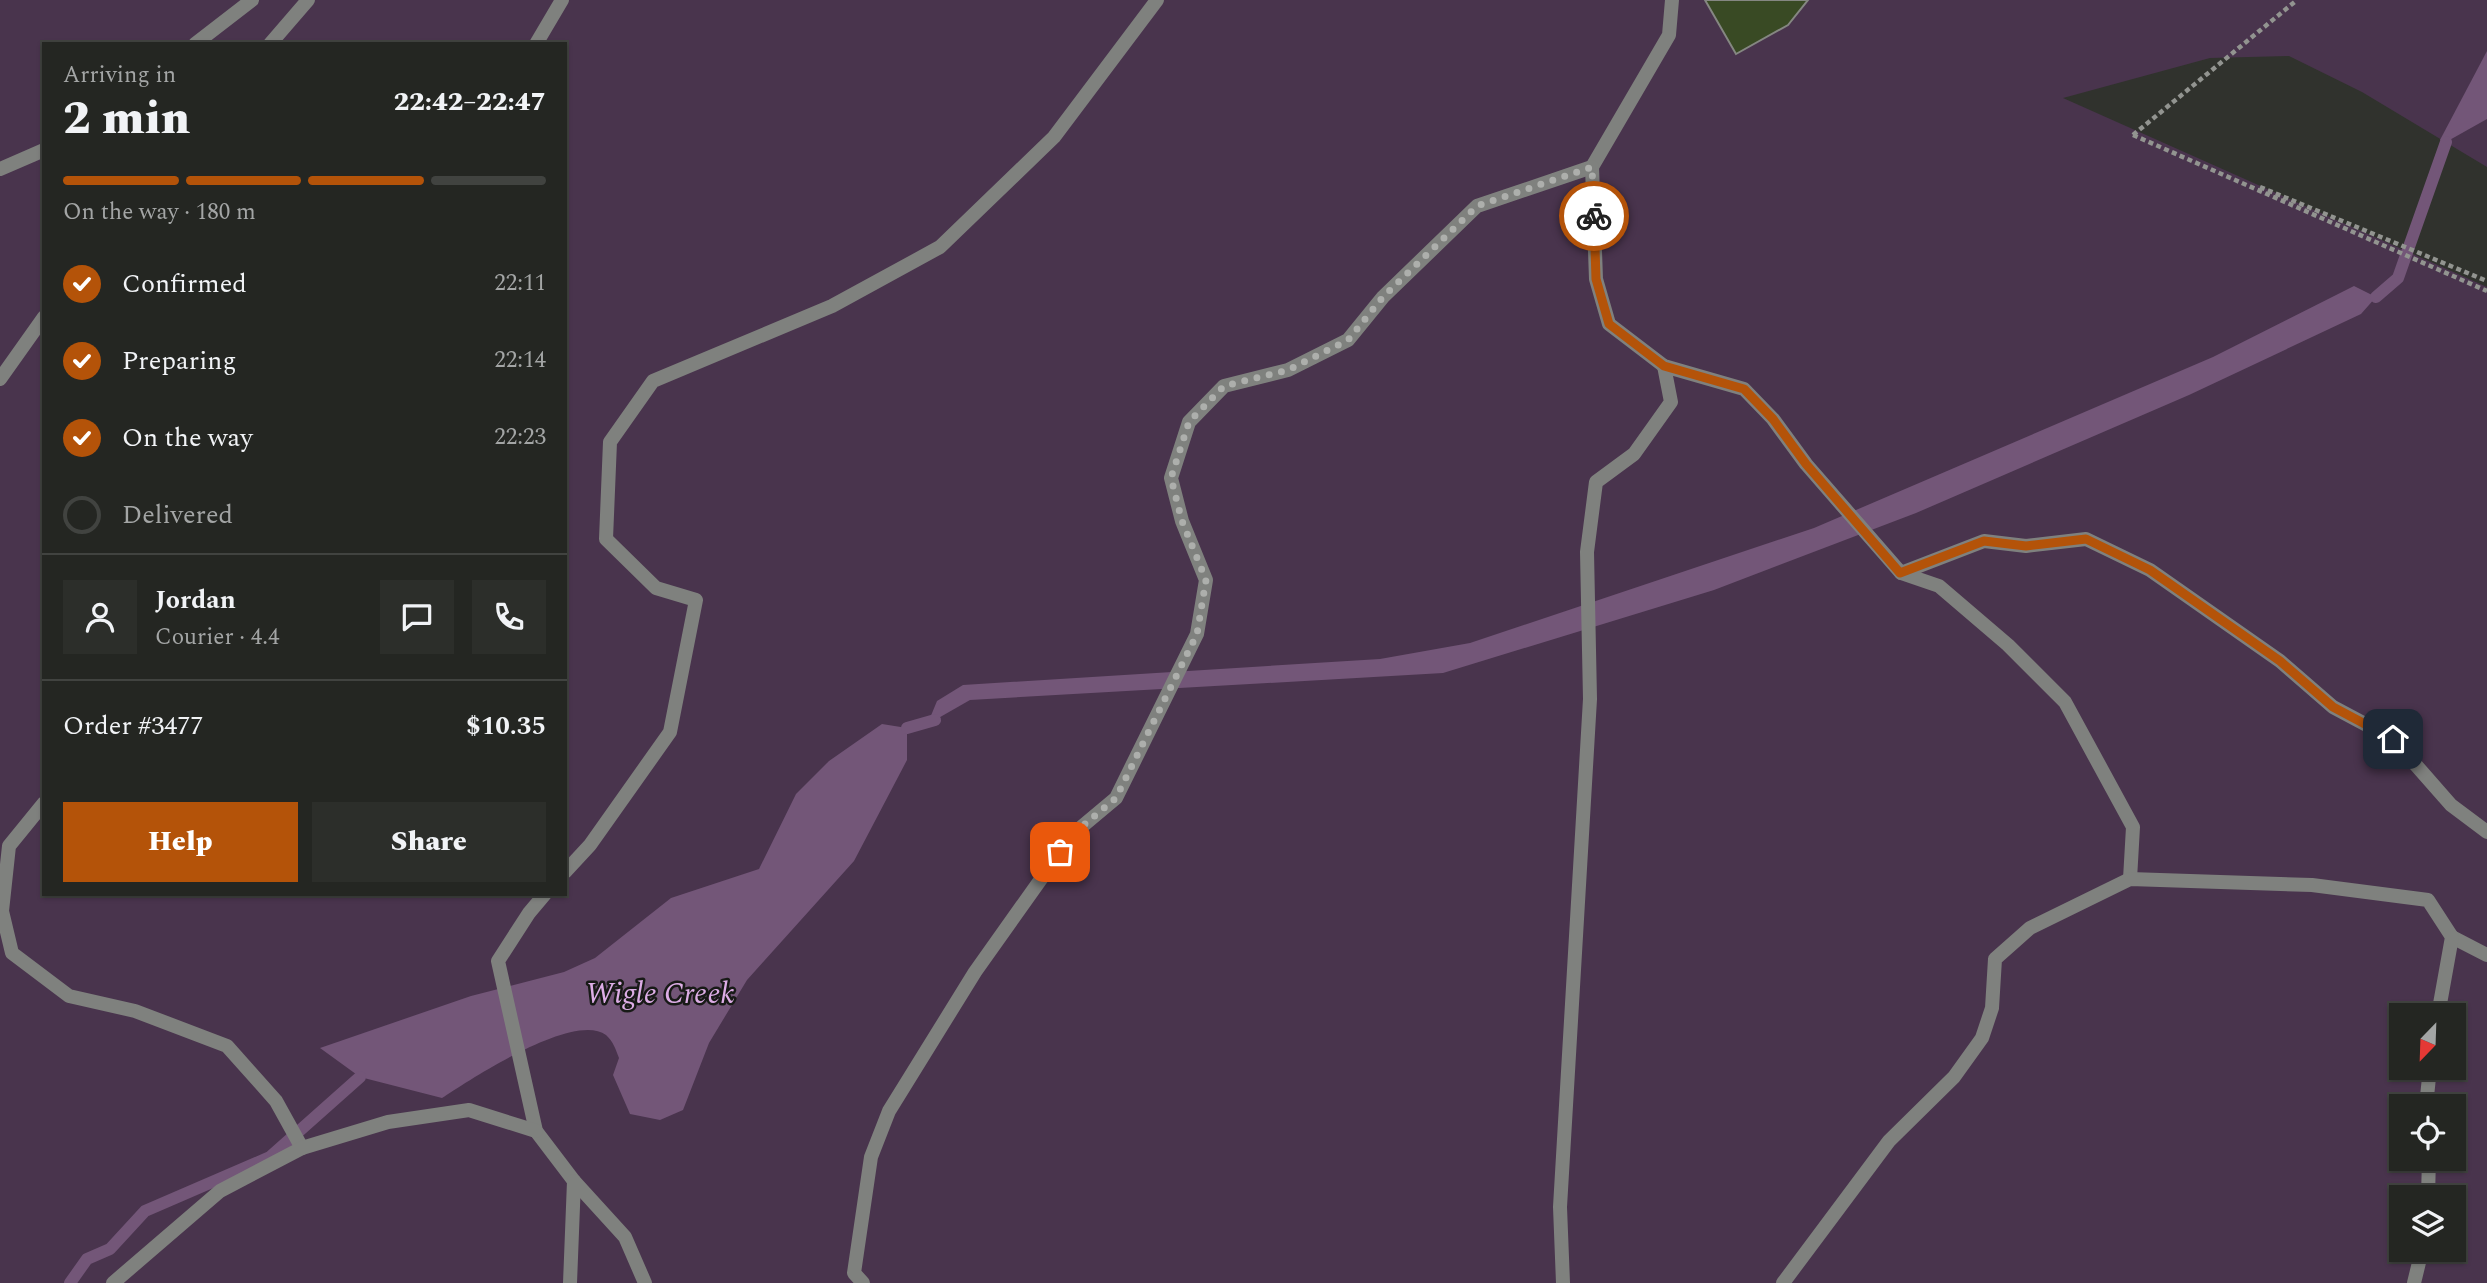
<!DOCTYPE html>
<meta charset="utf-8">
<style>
:root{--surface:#242622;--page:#2c2e2a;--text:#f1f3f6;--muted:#a3a5a5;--line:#414340;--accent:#b45309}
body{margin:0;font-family:Spectral,serif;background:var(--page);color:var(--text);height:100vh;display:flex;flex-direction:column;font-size:26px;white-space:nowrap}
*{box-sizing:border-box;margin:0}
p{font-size:23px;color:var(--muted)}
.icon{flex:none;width:38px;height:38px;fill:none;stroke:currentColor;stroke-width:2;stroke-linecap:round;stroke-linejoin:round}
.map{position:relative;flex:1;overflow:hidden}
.side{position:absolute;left:42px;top:42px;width:525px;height:854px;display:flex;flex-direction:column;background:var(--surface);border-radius:0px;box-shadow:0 2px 5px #0004,0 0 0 2px var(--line)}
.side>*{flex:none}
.needle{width:46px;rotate:203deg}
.fabs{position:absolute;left:2389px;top:1003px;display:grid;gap:14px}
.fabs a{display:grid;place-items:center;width:77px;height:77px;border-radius:0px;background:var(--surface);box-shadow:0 2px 5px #0004,0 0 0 2px var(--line);font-size:35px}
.pin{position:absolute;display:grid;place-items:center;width:60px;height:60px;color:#fff;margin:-30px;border-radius:14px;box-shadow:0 4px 10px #0006}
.courier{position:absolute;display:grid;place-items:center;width:70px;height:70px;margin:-35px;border:5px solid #b45309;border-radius:50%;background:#fff;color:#222;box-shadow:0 2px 9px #0007}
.overview em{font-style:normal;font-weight:800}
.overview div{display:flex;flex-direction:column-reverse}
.overview{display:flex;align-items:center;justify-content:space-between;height:119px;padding:0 21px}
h1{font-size:46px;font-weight:800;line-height:52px}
.bar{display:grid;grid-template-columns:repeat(4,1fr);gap:10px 7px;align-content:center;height:84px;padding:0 21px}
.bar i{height:9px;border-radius:5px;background:var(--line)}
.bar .active{background:var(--accent)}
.bar p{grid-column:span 4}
.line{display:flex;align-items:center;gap:18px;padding:0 21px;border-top:2px solid var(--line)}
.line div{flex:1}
.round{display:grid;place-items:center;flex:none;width:74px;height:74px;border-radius:0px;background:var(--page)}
ol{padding:0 21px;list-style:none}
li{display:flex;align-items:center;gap:21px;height:77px}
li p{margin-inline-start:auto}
li .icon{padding:7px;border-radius:50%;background:var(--accent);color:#fff;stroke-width:4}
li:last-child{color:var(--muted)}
li i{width:38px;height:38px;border:4px solid var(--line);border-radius:50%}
.cta{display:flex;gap:14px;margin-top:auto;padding:14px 21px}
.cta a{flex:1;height:80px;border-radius:0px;background:var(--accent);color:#fff;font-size:28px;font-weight:800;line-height:80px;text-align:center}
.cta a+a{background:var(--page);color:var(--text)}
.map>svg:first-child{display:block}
</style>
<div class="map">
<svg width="2487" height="1283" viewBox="0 0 2487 1283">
<rect width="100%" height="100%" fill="#30322d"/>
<path fill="#49344d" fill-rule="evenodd" d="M 0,0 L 2487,0 L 2487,167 L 2362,92 L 2289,56 L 2210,58 L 2063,98 L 2487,287 L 2487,1283 L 0,1283 ZM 44,44 L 565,44 L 565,894 L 44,894 ZM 2401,1015 L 2454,1015 L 2454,1068 L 2401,1068 ZM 2401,1106 L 2454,1106 L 2454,1158 L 2401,1158 ZM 2401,1197 L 2454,1197 L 2454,1250 L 2401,1250 Z"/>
<g fill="#735678">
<polygon points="2487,51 2487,119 2446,142 2440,140"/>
<polygon points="2354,286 2376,297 2361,314 2189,395 1916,513 1714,590 1443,673 970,700 935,720 930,718 937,701 963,685 1380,659 1470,643 1814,528 2213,357"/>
<path d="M 882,724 L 907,728 L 907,760 L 854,861 L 747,980 L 709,1043 L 683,1110 L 660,1120 L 630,1114 L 613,1075 L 619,1058 C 616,1050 613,1041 606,1035 C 574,1011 471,1079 442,1098 L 360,1077 L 320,1048 L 471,996 L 564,972 L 595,958 L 671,898 L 759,869 L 796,794 L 829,761 Z"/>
</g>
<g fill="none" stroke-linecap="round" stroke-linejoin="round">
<g stroke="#735678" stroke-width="12">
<polyline points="2376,297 2398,278 2446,142"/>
<polyline points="907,728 935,720"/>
<polyline points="70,1283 87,1259 110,1249 145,1211 270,1157 360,1077"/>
</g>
</g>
<polygon fill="#394a24" stroke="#858782" stroke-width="2" points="1705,0 1808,0 1788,25 1736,54"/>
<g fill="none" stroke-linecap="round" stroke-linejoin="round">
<g stroke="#929490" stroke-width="4.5" stroke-dasharray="5 3.5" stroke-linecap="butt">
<polyline points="2133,135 2487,291"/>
<polyline points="2133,135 2297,0"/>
<polyline points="2260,187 2487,281"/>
</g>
<g stroke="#7f817e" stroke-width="14">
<polyline points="1672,0 1669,35 1592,167 1596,279 1609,324 1664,366 1744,389 1773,419 1806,464 1901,573 1984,541 2026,546 2086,539 2150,570 2280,661 2333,707 2393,739 2451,805 2487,832"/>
<polyline points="195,44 252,0"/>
<polyline points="270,44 308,0"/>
<polyline points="536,44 562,0"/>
<polyline points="0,169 44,150"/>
<polyline points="0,379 44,317"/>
<polyline points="1901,573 1939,586 2008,645 2065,702 2133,827 2130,879"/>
<polyline points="44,803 9,846 2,911 12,953 69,996 135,1011 227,1046 276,1101 302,1148"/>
<polyline points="565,872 590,845 670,732 696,600 656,588 606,539 610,442 653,381 832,306 940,247 1054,137 1157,0"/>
<polyline points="545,894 529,913 498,961 536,1131 574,1181 570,1283"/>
<polyline points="2452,937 2487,955"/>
<polyline points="2426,1106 2430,1068"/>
<polyline points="574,1181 625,1237 645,1283"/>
<polyline points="2428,1197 2429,1158"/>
<polyline points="113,1283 220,1191 302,1148 388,1122 469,1110 536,1131"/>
<polyline points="863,1283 854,1273 871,1157 889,1111 975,972 1073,834 1116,798 1197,634 1206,580 1182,521 1171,478 1189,422 1224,386 1288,370 1348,340 1383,297 1477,206 1592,167"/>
<polyline points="1563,1283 1560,1207 1590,699 1587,552 1596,482 1634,454 1671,402 1664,366"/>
<polyline points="1783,1283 1889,1141 1954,1077 1982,1038 1992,1008 1995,959 2030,928 2130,879 2312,885 2428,900 2452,937 2438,1015"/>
<polyline points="2414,1283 2422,1250"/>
</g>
</g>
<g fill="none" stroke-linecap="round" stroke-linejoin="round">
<polyline stroke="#adafac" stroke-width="7" stroke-dasharray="0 12.6" points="1060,852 1073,834 1116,798 1197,634 1206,580 1182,521 1171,478 1189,422 1224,386 1288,370 1348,340 1383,297 1477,206 1592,167 1594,216"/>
<polyline stroke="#b45309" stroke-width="9" points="1594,216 1596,279 1609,324 1664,366 1744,389 1773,419 1806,464 1900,573 1984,541 2026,546 2086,539 2150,570 2280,661 2333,707 2393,739"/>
</g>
<g text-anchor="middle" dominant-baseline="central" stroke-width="5" stroke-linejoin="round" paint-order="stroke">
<g font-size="30" font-style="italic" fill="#ddade6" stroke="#181a17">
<text x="660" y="994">Wigle Creek</text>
</g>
</g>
</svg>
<div class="fabs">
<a><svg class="needle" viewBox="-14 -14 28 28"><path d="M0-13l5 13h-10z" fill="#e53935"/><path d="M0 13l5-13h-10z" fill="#a3a5a5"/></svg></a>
<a><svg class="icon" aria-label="locate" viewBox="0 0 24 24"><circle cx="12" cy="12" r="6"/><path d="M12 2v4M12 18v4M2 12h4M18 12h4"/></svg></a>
<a><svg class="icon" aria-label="layers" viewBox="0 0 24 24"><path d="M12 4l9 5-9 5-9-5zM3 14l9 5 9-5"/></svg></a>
</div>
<div class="pin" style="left:1060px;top:852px;background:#ea580c"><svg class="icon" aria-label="bag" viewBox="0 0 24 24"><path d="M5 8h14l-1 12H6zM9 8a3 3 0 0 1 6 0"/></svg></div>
<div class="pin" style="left:2393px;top:739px;background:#1f2937"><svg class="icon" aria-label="home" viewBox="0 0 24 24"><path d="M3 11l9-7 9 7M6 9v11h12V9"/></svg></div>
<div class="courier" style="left:1594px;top:216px"><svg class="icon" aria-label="bike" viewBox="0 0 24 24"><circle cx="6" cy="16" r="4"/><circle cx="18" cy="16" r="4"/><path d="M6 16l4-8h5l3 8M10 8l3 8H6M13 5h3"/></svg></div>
<section class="side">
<div class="overview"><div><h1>2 min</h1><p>Arriving in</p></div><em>22:42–22:47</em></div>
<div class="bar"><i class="active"></i><i class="active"></i><i class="active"></i><i></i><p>On the way · 180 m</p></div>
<ol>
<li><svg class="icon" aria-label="check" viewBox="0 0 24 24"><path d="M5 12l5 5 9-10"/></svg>Confirmed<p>22:11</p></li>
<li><svg class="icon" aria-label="check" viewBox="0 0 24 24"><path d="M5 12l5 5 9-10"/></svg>Preparing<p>22:14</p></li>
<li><svg class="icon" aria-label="check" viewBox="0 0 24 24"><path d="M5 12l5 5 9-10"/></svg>On the way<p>22:23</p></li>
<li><i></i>Delivered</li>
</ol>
<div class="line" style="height:126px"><a class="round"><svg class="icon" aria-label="person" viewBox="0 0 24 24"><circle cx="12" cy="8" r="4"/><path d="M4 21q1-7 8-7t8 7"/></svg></a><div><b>Jordan</b><p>Courier · 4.4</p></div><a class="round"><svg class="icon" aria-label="chat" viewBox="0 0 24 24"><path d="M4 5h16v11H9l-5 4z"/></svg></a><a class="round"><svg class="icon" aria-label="phone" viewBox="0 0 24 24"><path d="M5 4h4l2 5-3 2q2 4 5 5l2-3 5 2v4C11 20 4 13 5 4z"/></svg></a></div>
<div class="line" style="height:91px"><div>Order #3477</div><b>$10.35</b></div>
<div class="cta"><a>Help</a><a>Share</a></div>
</section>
</div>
